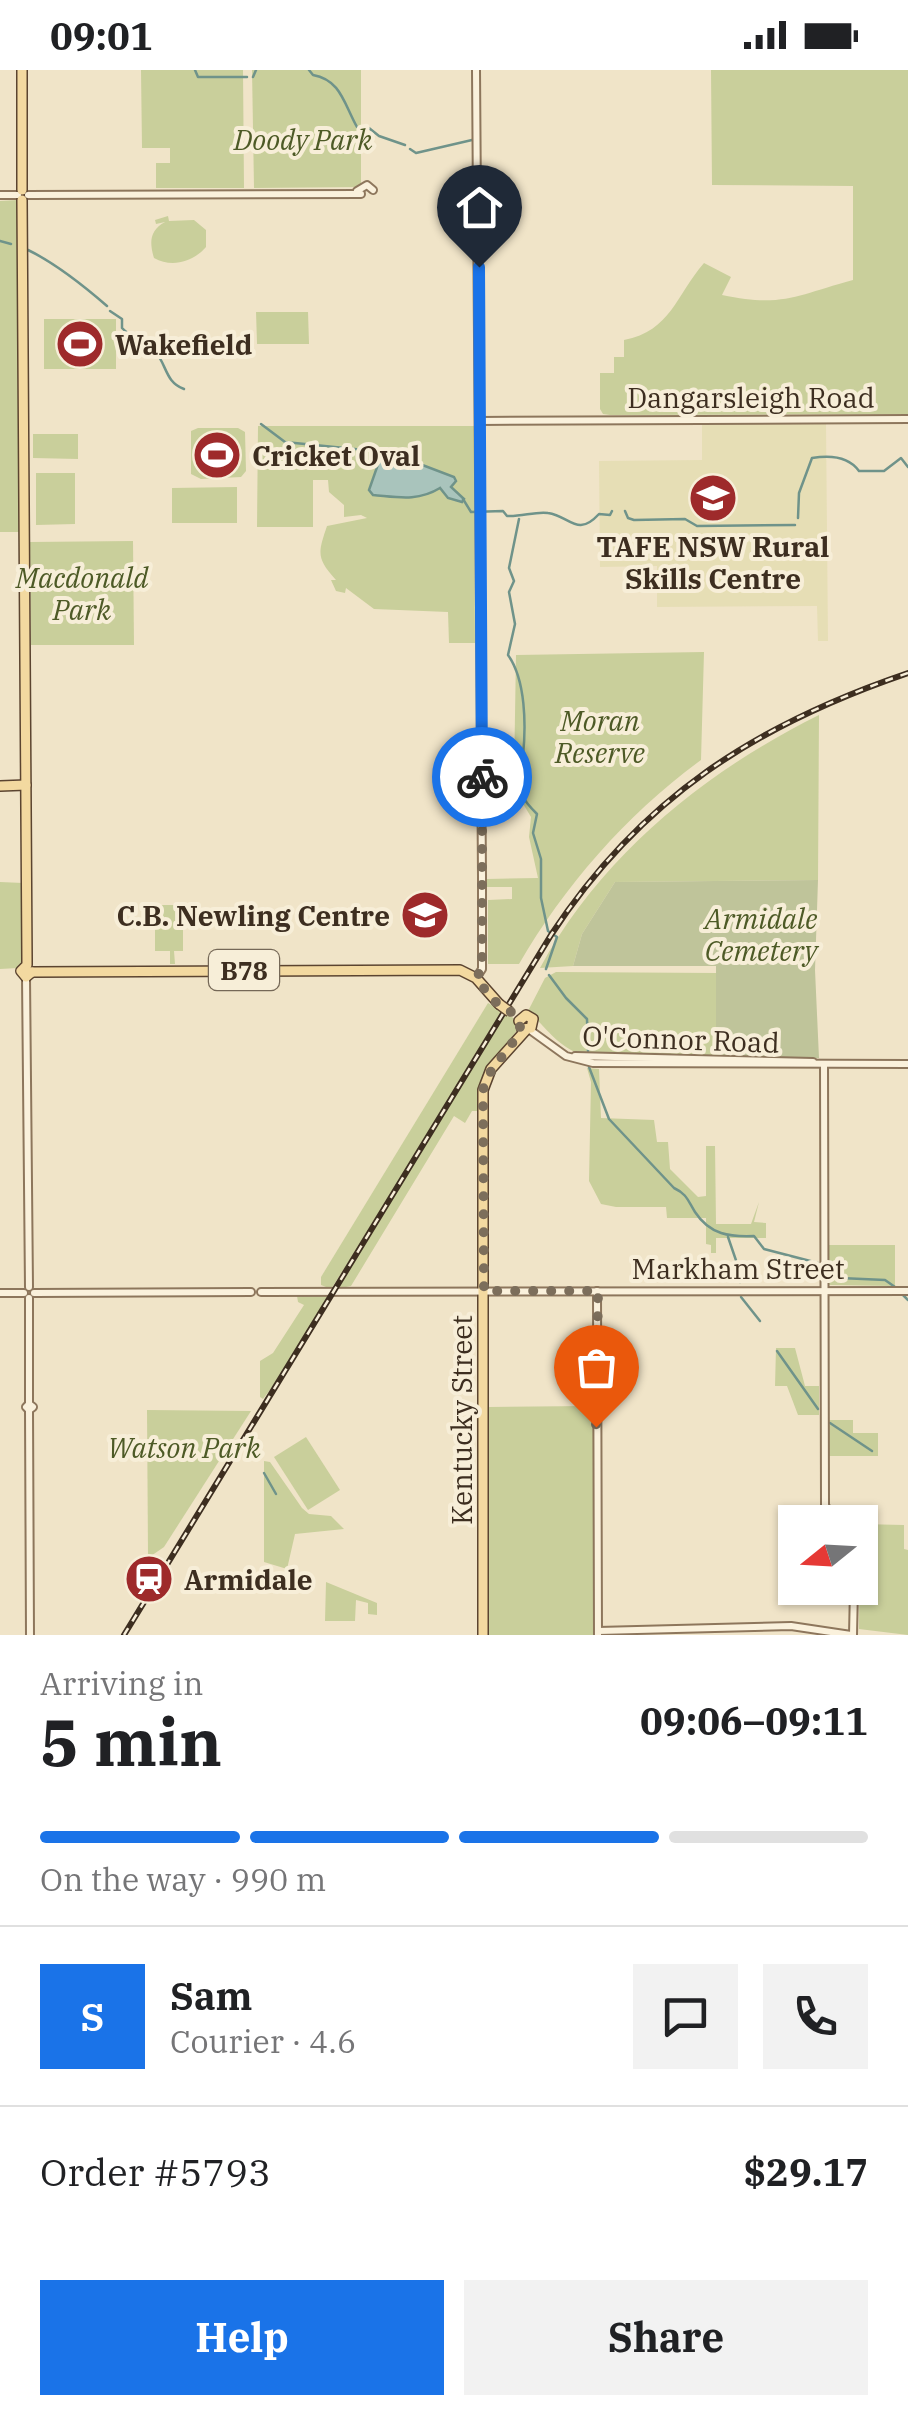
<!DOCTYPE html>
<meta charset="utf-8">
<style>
:root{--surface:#fff;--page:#f2f2f2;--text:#202124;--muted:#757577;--line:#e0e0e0;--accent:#1a73e8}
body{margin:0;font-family:"IBM Plex Serif",serif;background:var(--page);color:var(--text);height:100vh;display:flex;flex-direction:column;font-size:38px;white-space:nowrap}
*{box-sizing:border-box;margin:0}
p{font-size:32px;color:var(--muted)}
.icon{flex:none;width:55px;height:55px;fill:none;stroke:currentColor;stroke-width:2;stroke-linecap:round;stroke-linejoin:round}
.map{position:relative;height:1565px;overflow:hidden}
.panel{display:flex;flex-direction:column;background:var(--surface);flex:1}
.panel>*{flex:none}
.needle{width:65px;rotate:252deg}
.fabs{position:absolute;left:778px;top:1435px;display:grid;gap:20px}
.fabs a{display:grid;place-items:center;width:100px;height:100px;border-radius:0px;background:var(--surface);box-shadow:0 2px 8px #0004;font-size:50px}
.pin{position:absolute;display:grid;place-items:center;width:85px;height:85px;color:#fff;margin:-102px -42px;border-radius:50% 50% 50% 0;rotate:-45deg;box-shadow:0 0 10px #0007}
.pin .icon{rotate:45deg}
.courier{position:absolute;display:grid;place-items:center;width:100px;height:100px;margin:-50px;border:8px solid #1a73e8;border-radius:50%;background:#fff;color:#222;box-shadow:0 2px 12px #0007}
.overview em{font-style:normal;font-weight:700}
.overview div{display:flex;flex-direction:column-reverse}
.overview{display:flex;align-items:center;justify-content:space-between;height:170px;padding:0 40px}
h1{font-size:65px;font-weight:700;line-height:75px}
.bar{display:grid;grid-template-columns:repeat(4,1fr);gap:15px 10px;align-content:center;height:120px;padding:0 40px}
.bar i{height:12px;border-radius:8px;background:var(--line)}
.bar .on{background:var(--accent)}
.bar p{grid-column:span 4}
.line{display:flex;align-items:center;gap:25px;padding:0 40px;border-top:2px solid var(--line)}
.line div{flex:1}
.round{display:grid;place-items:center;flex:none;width:105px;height:105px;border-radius:0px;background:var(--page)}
.button{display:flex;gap:20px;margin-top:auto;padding:20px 40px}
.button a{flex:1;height:115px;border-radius:0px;background:var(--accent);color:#fff;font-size:40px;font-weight:700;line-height:115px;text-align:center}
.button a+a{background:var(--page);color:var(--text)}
.status{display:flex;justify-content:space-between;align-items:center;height:70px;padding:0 50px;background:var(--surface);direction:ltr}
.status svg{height:28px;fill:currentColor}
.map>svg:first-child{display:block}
</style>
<div class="status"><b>09:01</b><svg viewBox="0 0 49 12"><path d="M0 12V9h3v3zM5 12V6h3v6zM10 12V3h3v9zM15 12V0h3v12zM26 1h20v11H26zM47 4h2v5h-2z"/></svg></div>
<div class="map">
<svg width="908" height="1565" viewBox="0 0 908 1565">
<rect width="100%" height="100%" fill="#f0e4c8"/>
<polygon fill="#e6deb5" points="826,353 828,571 818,571 817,536 657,537 657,496 600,497 599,391 702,390 702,354"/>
<g fill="#c9cf9b">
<polygon points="141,0 243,0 244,118 156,118 156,93 170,93 170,78 142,78"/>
<polygon points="252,0 361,0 361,117 254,118"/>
<path d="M 711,0 L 908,0 L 908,344 L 610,345 L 603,344 L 600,339 L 600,303 L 614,303 L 614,287 L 624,287 L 624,270 C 671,261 676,225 704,193 L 731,207 L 722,225 C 783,238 797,225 853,210 L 853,116 L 712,115 Z"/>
<polygon points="18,130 20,462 0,462 0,131"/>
<path d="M 168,146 L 169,151 L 194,150 L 206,160 L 206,177 C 193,192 172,198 154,188 C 149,172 150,160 165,152 L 156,154 L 155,150 Z"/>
<polygon points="256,242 308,242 309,274 257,274"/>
<rect x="44" y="249" width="72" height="50"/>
<path d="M 258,356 L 474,356 L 475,573 L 449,573 L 448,542 L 374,539 L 346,518 L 345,523 L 336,521 L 331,510 L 336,510 C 316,488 318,483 327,456 L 367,448 L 361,445 L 344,447 L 344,435 L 329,422 L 328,410 L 313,410 L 313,457 L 257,457 Z"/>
<polygon points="198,358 238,358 245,362 246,401 241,407 201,409 191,404 191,361"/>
<polygon points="33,364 78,364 78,389 33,388"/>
<polygon points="36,403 75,403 75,454 36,455"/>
<polygon points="237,417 237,453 172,453 172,418"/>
<polygon points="133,471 134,575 31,575 30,472"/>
<path d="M 704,582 L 701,690 C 627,744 565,815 519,894 L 488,894 L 488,830 L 512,829 L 512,817 L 487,817 L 487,809 L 538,808 L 529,767 L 531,747 L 519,727 L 514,706 L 516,585 Z"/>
<path d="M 819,645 L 818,810 L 615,812 L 582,864 L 573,896 L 540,898 C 601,785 706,701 819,645 Z"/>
<polygon points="0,812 23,813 23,894 18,898 0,899"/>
<polygon points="155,835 183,835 183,881 174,881 175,894 170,894 170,881 155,881"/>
<path d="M 556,902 L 716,903 L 716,987 L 580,984 C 556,975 546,957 528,941 L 545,908 Z"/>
<polygon points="488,933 502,941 355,1182 331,1219 321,1215 321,1207"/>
<polygon points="505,942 516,950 518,959 488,999 480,1041 472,1041 465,1053 454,1046 351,1216 336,1219"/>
<polygon points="587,998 599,999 601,1048 654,1050 657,1072 668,1072 670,1099 698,1127 706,1126 706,1076 715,1076 716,1154 751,1154 759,1132 754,1152 766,1153 766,1168 716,1168 716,1183 711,1183 711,1175 706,1174 706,1148 667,1148 666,1137 616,1137 601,1134 589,1111 591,1012"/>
<polygon points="829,1175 895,1175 895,1216 829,1215"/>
<polygon points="330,1225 272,1317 263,1329 260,1327 260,1291 273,1283 304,1235 298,1232 297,1226"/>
<polygon points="776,1278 795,1278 805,1316 819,1316 819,1345 798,1345 787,1316 775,1316"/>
<polygon points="587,1336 593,1344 594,1565 486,1565 487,1340 489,1337"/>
<polygon points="147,1340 251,1341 164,1477 151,1486 148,1484"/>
<polygon points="829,1350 853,1350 853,1363 878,1363 878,1386 828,1386"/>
<polygon points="306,1367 340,1420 308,1440 274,1387"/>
<polygon points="264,1391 270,1392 302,1438 309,1444 331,1446 344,1459 295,1464 287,1499 264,1492"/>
<polygon points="860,1454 904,1455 904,1479 908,1480 908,1565 859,1559"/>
<polygon points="326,1512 377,1533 377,1545 368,1544 368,1533 356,1530 355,1551 325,1551"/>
</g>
<polygon fill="#bfc49a" points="818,810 815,900 819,988 716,987 716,896 573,896 582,864 615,812"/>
<path fill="#a9c4bc" stroke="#6f938a" stroke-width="2.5" d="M 383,380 L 454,407 L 456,411 L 451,417 L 464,429 L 462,432 L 448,428 L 440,418 C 417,432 397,427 373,425 L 369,420 Z"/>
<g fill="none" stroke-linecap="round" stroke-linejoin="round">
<g stroke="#6f938a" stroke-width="2.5">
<polyline points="195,0 198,7 247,7"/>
<path d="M 309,0 L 313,5 C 341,10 344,34 357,57"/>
<polyline points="253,7 256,0"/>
<polyline points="369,58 379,66 405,75"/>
<polyline points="410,79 416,83 472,70"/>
<polyline points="0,171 11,174"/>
<path d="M 28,180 C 57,194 84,216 107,236"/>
<path d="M 110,241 L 122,249 L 122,258 C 132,269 146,268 155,281 C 167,295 165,312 184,319"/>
<polyline points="261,354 285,372 374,381 377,378 383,381"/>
<path d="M 463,429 L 471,442 L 503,441 L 507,446 C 521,447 536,441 548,443 C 570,446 577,468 599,444 L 610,445 L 612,441"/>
<polyline points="625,441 628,448 634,450 685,449 697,456 795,455"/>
<path d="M 798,448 L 799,423 L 812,388 C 830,385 849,387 859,401 L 884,401 L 901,388 L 908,397"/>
<path d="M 519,449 L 509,498 L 514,511 L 509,522 L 515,554 L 508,585 C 526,610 526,656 523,686 C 522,699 516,712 522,725 C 525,732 532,739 537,744 L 533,763 L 541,789 L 541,828 L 548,861 L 557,867 L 546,899"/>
<polyline points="549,905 566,928 587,949 588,981"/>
<path d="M 589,997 L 609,1049 L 674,1118 C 687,1124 688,1131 695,1142 C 710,1165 730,1167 754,1166 L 764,1179 L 818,1193"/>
<polyline points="728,1167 740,1202 740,1212"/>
<polyline points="829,1196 840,1208 885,1210 895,1217"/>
<polyline points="903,1225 908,1230"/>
<polyline points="741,1227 760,1251"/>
<polyline points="777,1281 818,1339"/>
<polyline points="830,1353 872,1381"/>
<polyline points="264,1403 276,1424"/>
</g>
<g stroke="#8d765c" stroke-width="10">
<g id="minor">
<polyline points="476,0 482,806 482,899 476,908"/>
<polyline points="357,121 367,115 373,120"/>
<polyline points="0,125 18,125"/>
<polyline points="28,125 361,124"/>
<polyline points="479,351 908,349"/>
<polyline points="26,907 29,1217"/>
<polyline points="530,960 566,986 593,993 908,994"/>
<polyline points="575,986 813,992"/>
<polyline points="824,994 825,1435 833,1452"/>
<polyline points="597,1221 598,1565"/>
<polyline points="261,1222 908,1221"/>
<polyline points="0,1223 24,1223"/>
<polyline points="34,1223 251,1222"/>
<polyline points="29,1228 29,1334 33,1337 29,1340 26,1337 29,1334"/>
<polyline points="29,1340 30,1565"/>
<polyline points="598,1561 791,1556 851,1565"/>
<polyline points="853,1565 854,1518"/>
</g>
</g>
<g stroke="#5b4430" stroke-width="12">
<g id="major">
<polyline points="22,0 22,120"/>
<polyline points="22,130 27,890 27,895 21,901 26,907 32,902"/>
<polyline points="0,716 26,715"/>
<polyline points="32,902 460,900 476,908 499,934"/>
<polyline points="519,951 526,945 533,949 531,958 522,959"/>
<polyline points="483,1565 483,1020 491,999 526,960"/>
</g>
</g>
<use href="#minor" stroke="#faf1dc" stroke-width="6"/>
<use href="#major" stroke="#f3d9a0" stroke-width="9"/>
<g stroke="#3d2e20" stroke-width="6">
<path id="rail" d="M 124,1565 L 551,865 C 641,728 755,655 908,603"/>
</g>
<use href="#rail" stroke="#f7eed8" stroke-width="2.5" stroke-dasharray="8" stroke-linecap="butt"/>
<g stroke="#5b4430" stroke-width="12" stroke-linecap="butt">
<polyline id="major-bridge" points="499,934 510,942"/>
</g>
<use href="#major-bridge" stroke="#f3d9a0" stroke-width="9"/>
</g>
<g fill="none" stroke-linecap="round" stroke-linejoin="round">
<path stroke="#7c6e5b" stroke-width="10" stroke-dasharray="0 18" d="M 482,707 L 482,899 L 476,908 L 493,930 L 514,944 L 520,957 C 513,981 489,994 483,1020 L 484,1221 L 598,1221 L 596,1357"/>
<polyline stroke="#1a73e8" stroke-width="12" points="479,197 482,707"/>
</g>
<defs>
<g id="stadium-disc" transform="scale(2.5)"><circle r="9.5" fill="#9e2a2b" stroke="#f7eed8"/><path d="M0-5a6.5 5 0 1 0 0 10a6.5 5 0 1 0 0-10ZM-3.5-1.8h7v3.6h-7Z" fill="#fff"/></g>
<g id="university-disc" transform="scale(2.5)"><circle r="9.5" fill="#9e2a2b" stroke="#f7eed8"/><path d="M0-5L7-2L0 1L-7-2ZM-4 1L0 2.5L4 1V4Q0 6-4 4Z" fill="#fff"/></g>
<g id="station-disc" transform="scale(2.5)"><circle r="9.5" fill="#9e2a2b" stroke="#f7eed8"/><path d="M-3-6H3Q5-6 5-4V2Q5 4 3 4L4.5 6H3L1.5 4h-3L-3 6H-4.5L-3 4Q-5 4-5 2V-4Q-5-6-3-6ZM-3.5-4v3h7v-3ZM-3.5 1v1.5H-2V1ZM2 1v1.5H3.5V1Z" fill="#fff"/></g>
</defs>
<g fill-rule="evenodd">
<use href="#stadium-disc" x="80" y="274"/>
<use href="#stadium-disc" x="217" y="385"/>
<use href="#university-disc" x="713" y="428"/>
<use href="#university-disc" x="425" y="845"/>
<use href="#station-disc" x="149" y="1509"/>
</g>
<g text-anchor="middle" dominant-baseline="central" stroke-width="8" stroke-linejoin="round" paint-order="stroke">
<rect fill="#f7eed8" stroke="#756857" stroke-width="2.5" x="209" y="880" width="70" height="40" rx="8"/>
<g font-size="25" font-weight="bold" fill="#3d2e20">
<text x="244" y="900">B78</text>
</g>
<g font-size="28" font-style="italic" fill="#4d5a26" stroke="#f7eed8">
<text x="303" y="69">Doody Park</text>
<text x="82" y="507">Macdonald<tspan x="82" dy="32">Park</tspan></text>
<text x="600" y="650">Moran<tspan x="600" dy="32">Reserve</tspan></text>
<text x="761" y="848">Armidale<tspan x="761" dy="32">Cemetery</tspan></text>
<text x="184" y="1377">Watson Park</text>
</g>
<g font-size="28" font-weight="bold" fill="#3d2e20" stroke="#f7eed8" text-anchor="start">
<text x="115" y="274">Wakefield</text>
<text x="252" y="385">Cricket Oval</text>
<text x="713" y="476" text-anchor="middle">TAFE NSW Rural<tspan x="713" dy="32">Skills Centre</tspan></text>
<text x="390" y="845" text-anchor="end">C.B. Newling Centre</text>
<text x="184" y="1509">Armidale</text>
</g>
<g font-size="28" fill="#3d2e20" stroke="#f7eed8">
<text x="751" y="327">Dangarsleigh Road</text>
<text transform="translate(681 969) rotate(2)">O'Connor Road</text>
<text x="738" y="1198">Markham Street</text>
<text transform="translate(461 1350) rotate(-90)">Kentucky Street</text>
</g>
</g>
</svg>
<div class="fabs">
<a><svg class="needle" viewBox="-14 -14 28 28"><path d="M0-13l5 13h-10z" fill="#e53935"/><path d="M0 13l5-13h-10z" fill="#757577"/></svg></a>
</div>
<div class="pin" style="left:596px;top:1357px;background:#ea580c"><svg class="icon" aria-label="bag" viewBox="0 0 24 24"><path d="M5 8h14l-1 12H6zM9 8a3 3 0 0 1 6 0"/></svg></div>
<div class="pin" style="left:479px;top:197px;background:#1f2937"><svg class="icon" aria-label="home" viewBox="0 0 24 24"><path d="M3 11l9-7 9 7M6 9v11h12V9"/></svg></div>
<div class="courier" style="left:482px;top:707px"><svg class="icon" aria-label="bike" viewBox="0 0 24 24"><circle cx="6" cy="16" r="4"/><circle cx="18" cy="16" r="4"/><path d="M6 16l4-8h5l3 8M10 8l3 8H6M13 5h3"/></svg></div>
</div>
<section class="panel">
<div class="overview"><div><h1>5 min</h1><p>Arriving in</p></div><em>09:06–09:11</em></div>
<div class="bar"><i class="on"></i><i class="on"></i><i class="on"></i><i></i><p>On the way · 990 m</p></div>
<div class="line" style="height:180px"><b class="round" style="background:var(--accent);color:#fff">S</b><div><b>Sam</b><p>Courier · 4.6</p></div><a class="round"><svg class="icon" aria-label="chat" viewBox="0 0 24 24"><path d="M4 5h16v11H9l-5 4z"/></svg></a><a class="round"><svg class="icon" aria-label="phone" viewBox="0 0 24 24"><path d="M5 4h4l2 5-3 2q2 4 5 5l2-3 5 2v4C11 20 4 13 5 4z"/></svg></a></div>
<div class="line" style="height:130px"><div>Order #5793</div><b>$29.17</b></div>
<div class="button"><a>Help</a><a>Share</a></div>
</section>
